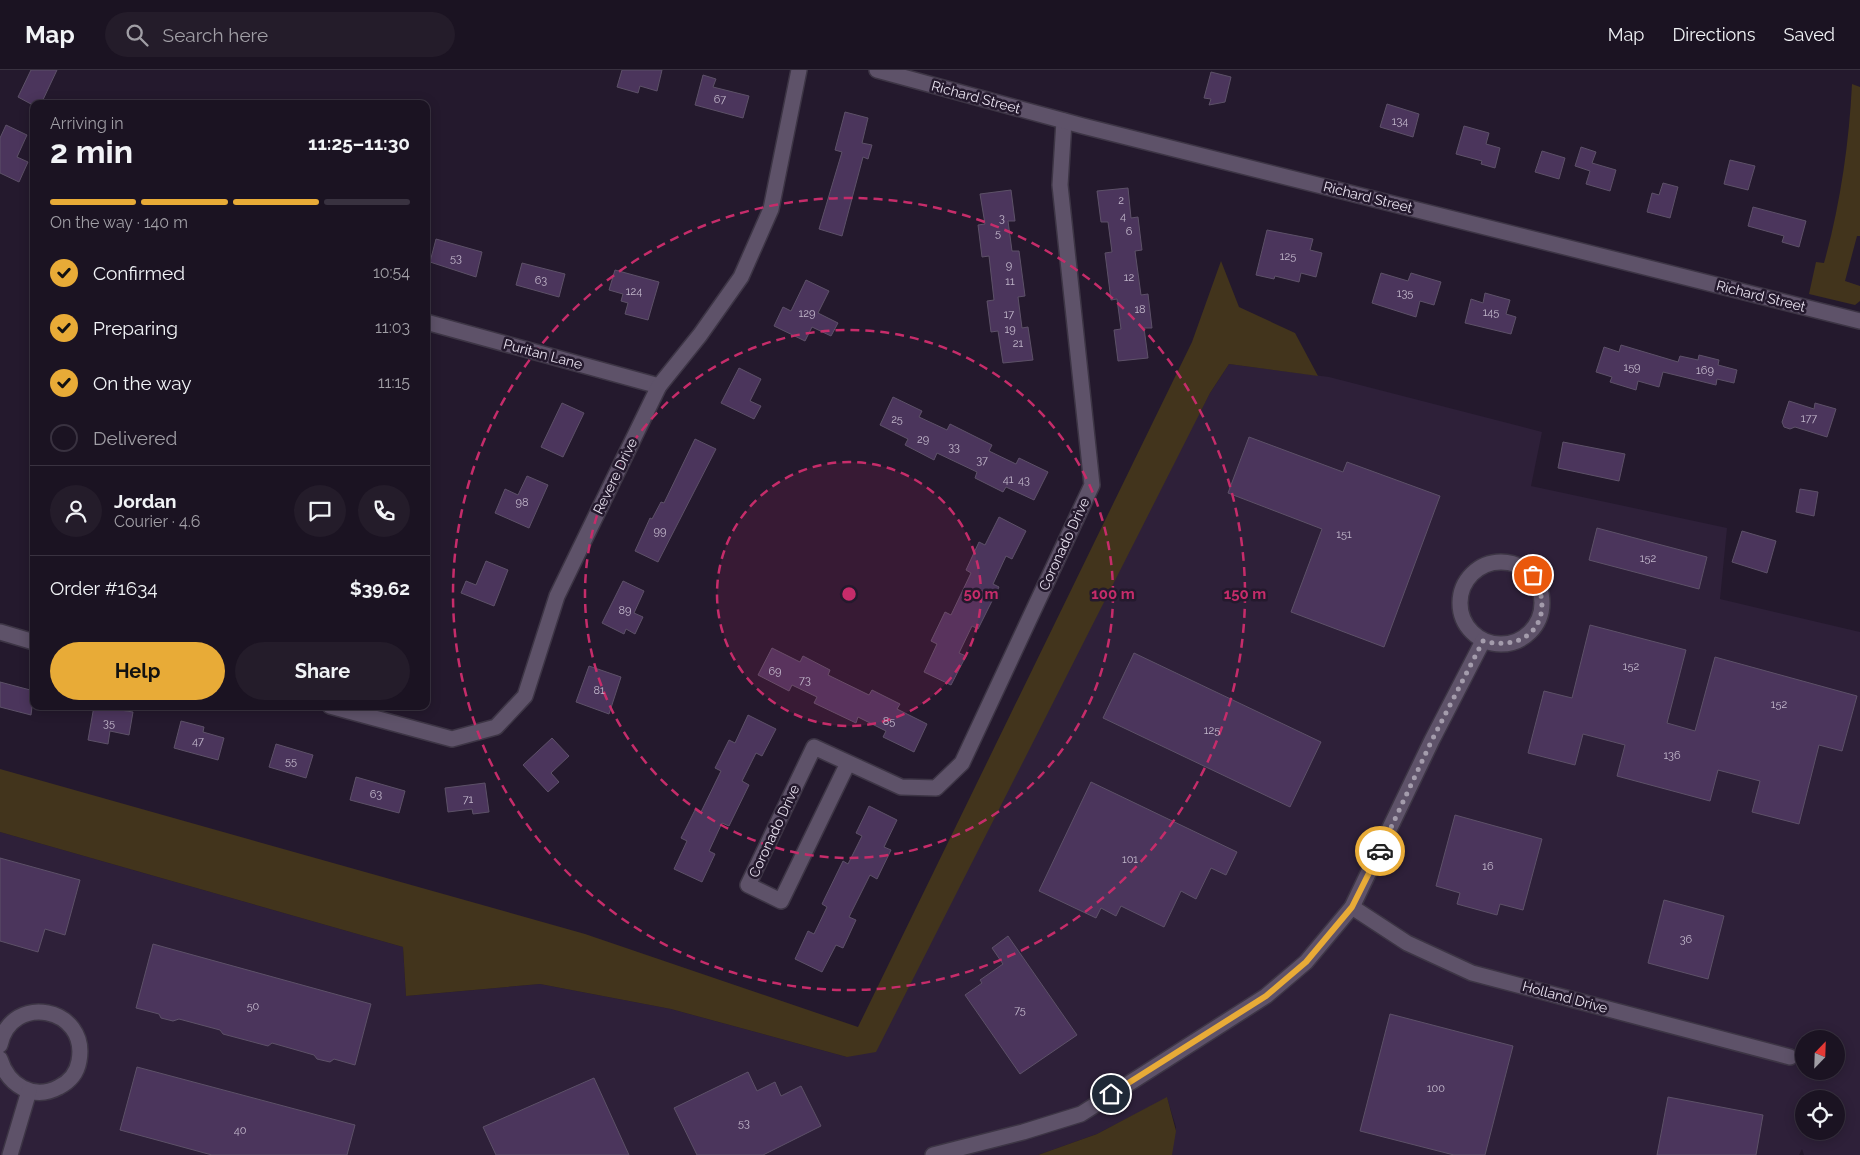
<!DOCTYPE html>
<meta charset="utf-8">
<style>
:root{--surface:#1b1322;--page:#241c2a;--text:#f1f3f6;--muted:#a09ea5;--line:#393240;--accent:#e8ab37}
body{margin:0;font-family:Raleway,sans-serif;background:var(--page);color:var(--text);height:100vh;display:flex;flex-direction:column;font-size:19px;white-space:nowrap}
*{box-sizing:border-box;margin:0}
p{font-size:16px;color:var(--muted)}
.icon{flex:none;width:28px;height:28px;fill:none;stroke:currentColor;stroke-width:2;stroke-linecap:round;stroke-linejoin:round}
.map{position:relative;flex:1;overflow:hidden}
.panel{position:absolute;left:30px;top:30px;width:400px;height:610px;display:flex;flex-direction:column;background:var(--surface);border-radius:10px;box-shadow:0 2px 12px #0003,0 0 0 1px var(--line)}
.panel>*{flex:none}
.needle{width:32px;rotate:23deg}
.controls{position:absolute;left:1795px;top:960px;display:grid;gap:10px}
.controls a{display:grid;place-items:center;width:50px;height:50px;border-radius:50%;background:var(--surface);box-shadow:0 2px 12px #0003,0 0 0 1px var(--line);font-size:25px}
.pin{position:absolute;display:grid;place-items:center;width:42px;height:42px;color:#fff;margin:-21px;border:2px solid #fff;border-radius:50%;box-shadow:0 1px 5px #0007}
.courier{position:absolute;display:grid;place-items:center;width:50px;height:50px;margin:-25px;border:4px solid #e8ab37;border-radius:50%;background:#fff;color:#222;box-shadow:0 1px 6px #0007}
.summary em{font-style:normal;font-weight:700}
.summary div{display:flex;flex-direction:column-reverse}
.summary{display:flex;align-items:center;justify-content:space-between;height:85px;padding:0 20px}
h1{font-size:32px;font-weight:700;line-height:38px}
.bar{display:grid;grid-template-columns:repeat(4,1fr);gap:8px 5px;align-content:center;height:60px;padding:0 20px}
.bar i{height:6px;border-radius:4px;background:var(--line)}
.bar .current{background:var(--accent)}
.bar p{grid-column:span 4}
.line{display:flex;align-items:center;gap:12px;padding:0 20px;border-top:1px solid var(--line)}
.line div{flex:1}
.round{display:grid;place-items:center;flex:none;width:52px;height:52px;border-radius:26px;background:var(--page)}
ol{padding:0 20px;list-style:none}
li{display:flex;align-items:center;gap:15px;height:55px}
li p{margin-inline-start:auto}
li .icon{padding:5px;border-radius:50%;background:var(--accent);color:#111;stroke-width:4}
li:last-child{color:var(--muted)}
li i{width:28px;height:28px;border:2px solid var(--line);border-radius:50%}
.cta{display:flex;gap:10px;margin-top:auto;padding:10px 20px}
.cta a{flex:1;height:58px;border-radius:30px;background:var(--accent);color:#111;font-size:20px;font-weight:700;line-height:58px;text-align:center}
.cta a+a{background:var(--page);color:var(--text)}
header{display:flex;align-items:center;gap:30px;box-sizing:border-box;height:70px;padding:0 25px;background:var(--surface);border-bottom:1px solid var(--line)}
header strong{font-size:24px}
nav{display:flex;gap:28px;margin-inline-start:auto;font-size:18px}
.search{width:350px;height:45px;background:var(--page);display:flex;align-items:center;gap:12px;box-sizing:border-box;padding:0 18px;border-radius:28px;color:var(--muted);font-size:19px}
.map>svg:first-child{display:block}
</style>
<header>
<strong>Map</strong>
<div class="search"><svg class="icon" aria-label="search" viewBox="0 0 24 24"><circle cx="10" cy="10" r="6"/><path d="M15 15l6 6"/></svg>Search here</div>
<nav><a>Map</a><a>Directions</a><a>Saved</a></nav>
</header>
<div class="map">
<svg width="1860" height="1085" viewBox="0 0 1860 1085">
<rect width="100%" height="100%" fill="#24192d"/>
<path fill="#2e2039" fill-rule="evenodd" d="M 1229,294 L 1329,307 L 1542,362 L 1531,416 L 1727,458 L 1720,529 L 1860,562 L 1860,1085 L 1804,1085 L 1802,1079 L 1799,1085 L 1171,1085 L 1176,1057 L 1167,1028 L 1097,1064 L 1038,1085 L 0,1085 L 0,762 L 403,877 L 406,926 L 540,914 L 671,939 L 847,987 L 1210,323 ZM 1804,969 L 1836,969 L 1836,1001 L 1804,1001 ZM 1804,1029 L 1836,1029 L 1836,1061 L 1804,1061 Z"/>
<g fill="#42341c">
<path d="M 1852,14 L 1860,17 L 1860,166 L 1857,166 L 1845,211 L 1860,216 L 1860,231 L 1855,235 L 1809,224 L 1816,192 L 1824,193 C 1840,136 1849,74 1852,14 Z"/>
<polygon points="1221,191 1239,237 1295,263 1318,306 1229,294 1210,323 876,982 847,987 671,939 540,914 406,926 403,877 0,762 0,699 585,864 858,957 1192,272"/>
<polygon points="1167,1027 1176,1061 1172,1085 1038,1085 1097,1064"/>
</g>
<g fill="#4b355c" stroke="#5d5168">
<polygon points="31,0 57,0 41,34 31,34 18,27"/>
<polygon points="622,0 662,0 657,21 640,16 638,23 617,17"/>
<polygon points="1211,2 1231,7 1225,32 1209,35 1211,29 1204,28"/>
<polygon points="703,5 716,9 713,17 749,26 743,48 695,35"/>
<polygon points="1387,34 1419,44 1413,67 1380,57"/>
<polygon points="845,42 868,48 862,73 872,75 868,89 863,87 842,166 819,159 842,82 835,80"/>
<polygon points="6,55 27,65 17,87 28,92 19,112 0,103 0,68"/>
<polygon points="1464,56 1489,63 1486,74 1500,78 1495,98 1481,94 1482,91 1456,84"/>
<polygon points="1581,77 1596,82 1592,93 1616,100 1610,121 1586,114 1590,101 1575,96"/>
<polygon points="1542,81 1565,88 1559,109 1535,102"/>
<polygon points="1730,90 1755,96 1748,120 1724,114"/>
<polygon points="1663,113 1678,117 1670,148 1647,142 1652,123 1659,125"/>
<polygon points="1128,118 1131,148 1138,147 1142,180 1135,181 1141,225 1148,224 1152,258 1144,258 1148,288 1118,291 1114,260 1121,259 1117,229 1111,230 1105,183 1112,182 1108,152 1101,152 1097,121"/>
<polygon points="1011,120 1015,151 1008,151 1012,181 1019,181 1025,226 1018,227 1022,258 1028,257 1033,290 1003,293 998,261 991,262 987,231 994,230 989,186 982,187 978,155 985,154 980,124"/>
<polygon points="1753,137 1806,151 1799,177 1782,172 1784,166 1748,156"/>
<polygon points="1267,160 1313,169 1310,180 1322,183 1316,207 1301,203 1299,212 1275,206 1274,209 1256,205"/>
<polygon points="436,169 482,182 476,207 430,192"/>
<polygon points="522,193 565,204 559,227 516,215"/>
<polygon points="615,200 659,212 648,250 625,244 628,233 621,231 623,224 609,220"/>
<polygon points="1381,203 1408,211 1411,203 1441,212 1434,235 1420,231 1416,247 1372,233"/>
<polygon points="806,210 829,221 818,243 838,253 831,266 812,257 805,271 774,256 783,237 791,241"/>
<polygon points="1485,223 1510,230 1506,244 1516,247 1511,264 1465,253 1471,229 1483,233"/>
<polygon points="1621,275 1678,292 1680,286 1698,290 1699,285 1719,290 1718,295 1737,300 1734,313 1717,309 1716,315 1663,302 1659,317 1638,311 1636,320 1610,312 1612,307 1596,302 1604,277 1619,282"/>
<polygon points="739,298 761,309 750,331 761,336 754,349 721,333"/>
<polygon points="893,327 922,341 919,347 947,360 950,354 992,375 989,381 1016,394 1019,388 1048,402 1034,430 1006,417 1003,422 975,408 977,402 937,383 934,390 905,375 908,369 880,355"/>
<polygon points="1789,331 1814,339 1815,333 1836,339 1827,367 1795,357 1790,359 1784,357 1782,352"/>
<polygon points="562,333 584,343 563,387 541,377"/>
<polygon points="1249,367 1343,402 1347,392 1440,426 1384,577 1291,542 1322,459 1228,423"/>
<polygon points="695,369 716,379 658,492 635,481 650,448 652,449 661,432 664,433"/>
<polygon points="1563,372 1625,384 1619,411 1558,398"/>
<polygon points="527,406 548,415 529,458 495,443 505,419 518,425"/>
<polygon points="1800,419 1818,422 1814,446 1796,442"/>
<polygon points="999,447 1026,461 1012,489 1006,486 993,514 999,517 978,559 972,556 959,583 966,586 951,615 924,602 937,574 931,571 945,542 951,545 971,503 966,500 979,472 985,475"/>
<polygon points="1597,458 1707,487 1699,519 1589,490"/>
<polygon points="1742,461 1776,471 1767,503 1732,492"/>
<polygon points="486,491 508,500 494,536 461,523 466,511 476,515"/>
<polygon points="623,511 644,521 634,543 643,547 635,564 626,559 624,564 602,553"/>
<polygon points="1590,555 1686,580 1667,653 1695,661 1715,587 1857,626 1842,681 1819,675 1799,754 1752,742 1760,711 1718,700 1710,731 1617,706 1625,675 1583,664 1575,695 1528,683 1544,621 1572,628"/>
<polygon points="772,578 800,592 803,586 830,600 828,605 869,625 872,620 900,634 897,639 927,654 914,682 883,667 886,661 858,647 856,653 814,633 817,627 792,615 789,621 758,605"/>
<polygon points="1134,583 1321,672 1290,737 1103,648"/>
<polygon points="589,596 621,607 609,644 576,632"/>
<polygon points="0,612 34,621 31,645 0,637"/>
<polygon points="94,636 133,642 129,665 110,661 108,674 88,670"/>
<polygon points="748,645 776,659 762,686 756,683 742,711 749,715 729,756 722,753 709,781 715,784 702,812 674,799 687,771 681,768 695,740 701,742 721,701 715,698 729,670 735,673"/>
<polygon points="181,651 204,657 203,662 224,668 218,690 174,678"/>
<polygon points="552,668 569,686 551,703 559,712 548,722 523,695"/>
<polygon points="276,674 313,685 306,708 269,697"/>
<polygon points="356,707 405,721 399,743 350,730"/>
<polygon points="1091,712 1237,782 1226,805 1211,798 1196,829 1181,821 1164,857 1121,836 1116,846 1101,838 1096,848 1039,821"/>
<polygon points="485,713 489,742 473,744 472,739 448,742 445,718"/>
<polygon points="869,736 897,750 884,777 891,780 877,809 870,805 849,847 856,850 843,878 836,875 822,902 795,889 808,861 814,864 827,837 822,834 843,791 848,794 862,766 856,763"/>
<polygon points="1455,745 1542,769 1523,840 1500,834 1497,845 1457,834 1460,823 1436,816"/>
<polygon points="0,788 80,810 65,865 45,859 38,882 0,871"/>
<polygon points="1664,830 1724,846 1708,909 1648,893"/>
<polygon points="1008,866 1077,965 1020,1004 965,925 982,913 980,910 1003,894 992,878"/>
<polygon points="153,874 371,934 355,995 334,989 330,992 317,989 314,985 272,973 268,976 223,964 220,960 179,949 173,951 161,948 159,944 136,938"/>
<polygon points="1390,944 1513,976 1485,1085 1454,1085 1360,1061"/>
<polygon points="137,997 355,1055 347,1085 212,1085 120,1060"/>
<polygon points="748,1002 757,1021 775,1012 781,1026 801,1016 821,1056 763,1085 697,1085 674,1038"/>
<polygon points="594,1008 629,1085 496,1085 483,1057"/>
<polygon points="1668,1027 1763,1045 1756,1085 1657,1085"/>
</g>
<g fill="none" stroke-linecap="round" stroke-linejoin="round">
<g stroke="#3d3545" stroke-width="18">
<g id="street">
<polyline points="426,252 659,316"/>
<circle cx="1501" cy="533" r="41"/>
<polyline points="0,562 34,572"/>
<polyline points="330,636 452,669 496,657 525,626 557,526 659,316 700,265 741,207 771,139 799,0"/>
<polyline points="848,693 781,831 748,815 814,677 901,717 936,718 962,693 1092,415 1060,115 1064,51"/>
<polyline points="1352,837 1407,873 1472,903 1790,987"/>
<path d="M 0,975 C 11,922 89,937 79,991 C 77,1003 69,1012 59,1017 C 33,1031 8,1015 0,989"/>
<polyline points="10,1085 29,1021"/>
<polyline points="933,1085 1023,1062 1081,1044 1266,926 1306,892 1352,837 1432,670 1483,571"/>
</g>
</g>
<g stroke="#3d3545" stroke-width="18">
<polyline id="secondary" points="877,0 1083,56 1860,251"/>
</g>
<use href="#street" stroke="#5e5269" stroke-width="15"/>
<use href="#secondary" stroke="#5e5269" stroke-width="15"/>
</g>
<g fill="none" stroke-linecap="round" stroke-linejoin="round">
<path stroke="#a49cac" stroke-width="5" stroke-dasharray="0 9" d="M 1380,781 L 1432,670 L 1483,571 C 1530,583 1557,547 1533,505"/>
<polyline stroke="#e8ab37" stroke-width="6" points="1111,1024 1266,926 1306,892 1352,837 1380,781"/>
</g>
<circle cx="849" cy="524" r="132" fill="#c62c6a" fill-opacity=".12"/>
<g fill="none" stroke="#c62c6a" stroke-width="2.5" stroke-dasharray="9 6">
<circle cx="849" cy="524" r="132"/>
<circle cx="849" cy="524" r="264"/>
<circle cx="849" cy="524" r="396"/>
</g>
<g text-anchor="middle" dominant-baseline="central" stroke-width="5" stroke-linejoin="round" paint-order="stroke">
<g font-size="11" fill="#c2b7cb">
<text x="720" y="29">67</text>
<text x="1400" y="51">134</text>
<text x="1121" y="130">2</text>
<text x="1123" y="146">4</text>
<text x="1002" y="148">3</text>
<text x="1129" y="161">6</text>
<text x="998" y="163">5</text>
<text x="1288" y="186">125</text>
<text x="456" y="188">53</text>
<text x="1009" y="195">9</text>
<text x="1129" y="207">12</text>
<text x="541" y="210">63</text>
<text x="1010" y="211">11</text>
<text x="634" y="221">124</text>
<text x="1405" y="223">135</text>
<text x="1140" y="239">18</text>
<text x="1491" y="242">145</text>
<text x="807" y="243">129</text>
<text x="1009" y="244">17</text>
<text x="1010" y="259">19</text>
<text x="1018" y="273">21</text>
<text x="1632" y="297">159</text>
<text x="1705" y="300">169</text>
<text x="1809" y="348">177</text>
<text x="897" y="349">25</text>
<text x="923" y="369">29</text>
<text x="954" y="377">33</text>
<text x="982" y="390">37</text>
<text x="1008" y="409">41</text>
<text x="1024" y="410">43</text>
<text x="522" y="432">98</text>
<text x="660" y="461">99</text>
<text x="1344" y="464">151</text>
<text x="1648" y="488">152</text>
<text x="625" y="540">89</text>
<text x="1631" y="596">152</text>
<text x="775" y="601">69</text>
<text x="805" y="610">73</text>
<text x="599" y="620">81</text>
<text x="1779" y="634">152</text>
<text x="889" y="651">85</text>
<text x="109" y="653">35</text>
<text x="1212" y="660">125</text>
<text x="198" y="671">47</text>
<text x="1672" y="685">136</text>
<text x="291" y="691">55</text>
<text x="376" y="724">63</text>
<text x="468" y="729">71</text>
<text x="1130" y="789">101</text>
<text x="1488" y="796">16</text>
<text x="1686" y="869">36</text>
<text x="253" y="936">50</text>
<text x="1020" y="940">75</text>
<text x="1436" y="1018">100</text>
<text x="744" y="1053">53</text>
<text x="240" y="1060">40</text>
</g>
<g font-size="14" fill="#e9e2f0" stroke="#24192d">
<text transform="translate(976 27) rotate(15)">Richard Street</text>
<text transform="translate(1368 127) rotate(14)">Richard Street</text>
<text transform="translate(1761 226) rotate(14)">Richard Street</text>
<text transform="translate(543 284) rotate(15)">Puritan Lane</text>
<text transform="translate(615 406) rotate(-64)">Revere Drive</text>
<text transform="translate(1064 474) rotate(-65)">Coronado Drive</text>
<text transform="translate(774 761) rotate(-65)">Coronado Drive</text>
<text transform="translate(1565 927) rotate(15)">Holland Drive</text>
</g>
</g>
<circle cx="849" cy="524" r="8" fill="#c62c6a" stroke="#24192d" stroke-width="2.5"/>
<g font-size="15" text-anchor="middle" font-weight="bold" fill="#c62c6a" stroke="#24192d" stroke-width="5" stroke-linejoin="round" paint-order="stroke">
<text x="981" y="529">50 m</text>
<text x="1113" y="529">100 m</text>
<text x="1245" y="529">150 m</text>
</g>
</svg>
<div class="controls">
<a><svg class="needle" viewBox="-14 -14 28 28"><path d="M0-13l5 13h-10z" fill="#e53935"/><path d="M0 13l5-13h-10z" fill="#a09ea5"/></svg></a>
<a><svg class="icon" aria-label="locate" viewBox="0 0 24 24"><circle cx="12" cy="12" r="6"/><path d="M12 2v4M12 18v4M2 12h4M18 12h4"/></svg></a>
</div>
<div class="pin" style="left:1533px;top:505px;background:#ea580c"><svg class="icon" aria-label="bag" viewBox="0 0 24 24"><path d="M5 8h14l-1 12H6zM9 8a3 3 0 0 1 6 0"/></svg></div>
<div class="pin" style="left:1111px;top:1024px;background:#1f2937"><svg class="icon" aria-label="home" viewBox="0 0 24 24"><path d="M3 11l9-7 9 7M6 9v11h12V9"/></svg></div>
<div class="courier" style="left:1380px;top:781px"><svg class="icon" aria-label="car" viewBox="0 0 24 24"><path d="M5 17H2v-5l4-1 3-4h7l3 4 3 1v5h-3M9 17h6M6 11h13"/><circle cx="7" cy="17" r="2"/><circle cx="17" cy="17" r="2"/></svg></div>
<section class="panel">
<div class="summary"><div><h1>2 min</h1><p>Arriving in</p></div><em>11:25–11:30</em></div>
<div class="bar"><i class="current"></i><i class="current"></i><i class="current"></i><i></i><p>On the way · 140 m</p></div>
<ol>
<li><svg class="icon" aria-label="check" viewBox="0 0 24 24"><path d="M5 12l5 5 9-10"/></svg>Confirmed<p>10:54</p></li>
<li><svg class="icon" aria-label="check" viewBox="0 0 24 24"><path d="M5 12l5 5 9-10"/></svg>Preparing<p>11:03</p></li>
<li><svg class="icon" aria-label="check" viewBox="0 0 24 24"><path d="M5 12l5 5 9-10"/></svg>On the way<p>11:15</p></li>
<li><i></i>Delivered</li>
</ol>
<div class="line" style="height:90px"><a class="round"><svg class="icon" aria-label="person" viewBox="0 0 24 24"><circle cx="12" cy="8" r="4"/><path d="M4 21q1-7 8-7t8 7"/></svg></a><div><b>Jordan</b><p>Courier · 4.6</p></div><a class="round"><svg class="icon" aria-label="chat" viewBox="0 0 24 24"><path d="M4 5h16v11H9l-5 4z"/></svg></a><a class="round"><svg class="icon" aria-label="phone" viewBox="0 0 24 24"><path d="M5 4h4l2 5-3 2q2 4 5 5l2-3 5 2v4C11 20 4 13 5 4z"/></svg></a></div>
<div class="line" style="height:65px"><div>Order #1634</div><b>$39.62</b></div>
<div class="cta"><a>Help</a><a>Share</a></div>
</section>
</div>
